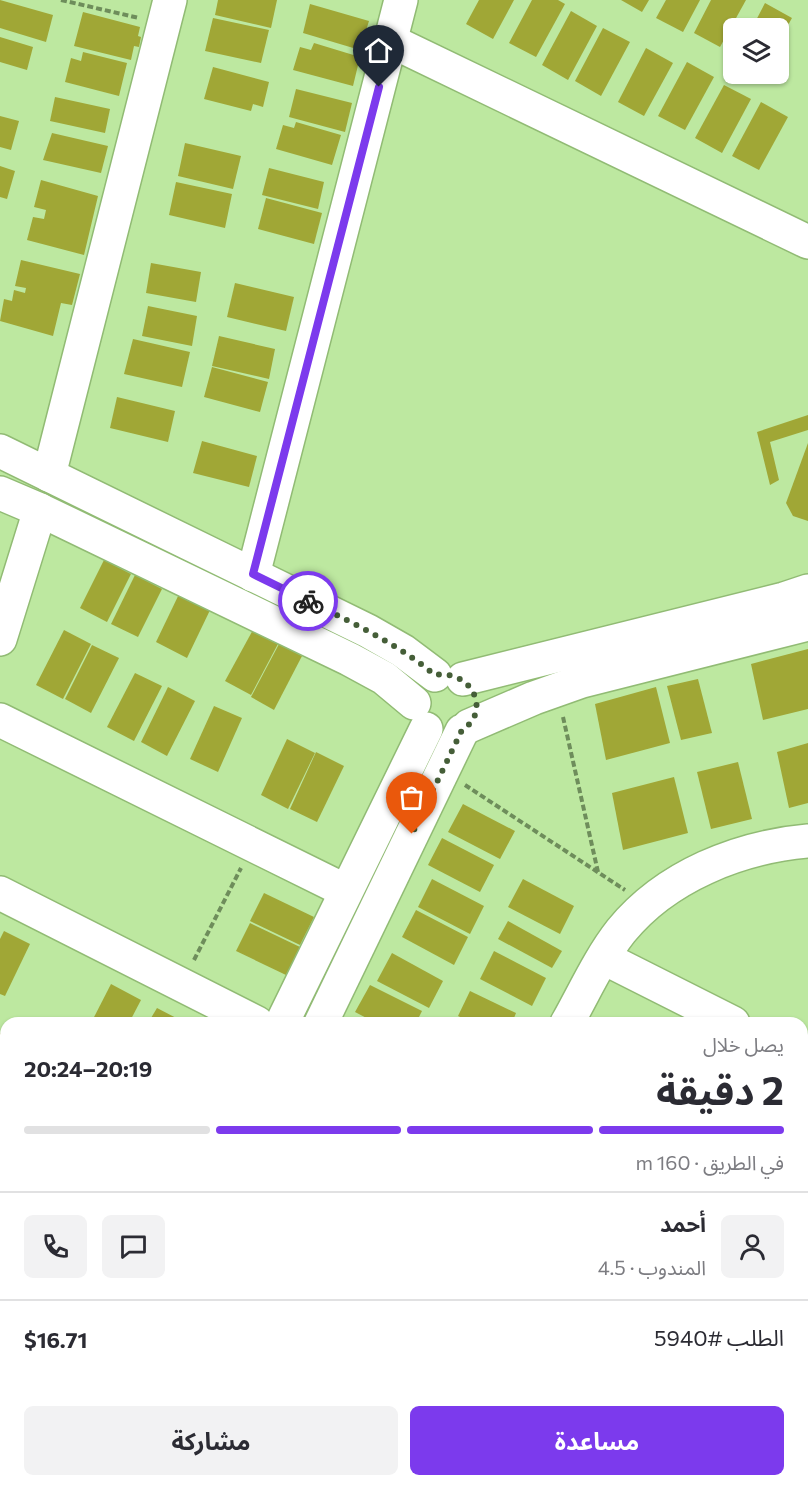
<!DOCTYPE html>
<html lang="ar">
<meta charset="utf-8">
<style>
:root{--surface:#fff;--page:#f2f2f3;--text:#2b2b33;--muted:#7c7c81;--line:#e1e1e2;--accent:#7c3aed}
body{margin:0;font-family:Commissioner,"Noto Sans Arabic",sans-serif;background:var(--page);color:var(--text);direction:rtl;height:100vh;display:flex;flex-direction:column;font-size:22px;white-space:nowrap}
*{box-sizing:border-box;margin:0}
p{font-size:20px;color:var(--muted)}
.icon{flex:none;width:33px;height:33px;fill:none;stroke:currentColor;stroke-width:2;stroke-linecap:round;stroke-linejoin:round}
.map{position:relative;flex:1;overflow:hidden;direction:ltr}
.side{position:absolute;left:0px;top:1017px;width:808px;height:470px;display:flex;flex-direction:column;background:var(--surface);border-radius:18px 18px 0 0;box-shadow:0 2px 4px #0004;direction:rtl}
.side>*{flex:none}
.tools{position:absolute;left:723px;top:18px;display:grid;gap:12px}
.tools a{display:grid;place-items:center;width:66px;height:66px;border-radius:9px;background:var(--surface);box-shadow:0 2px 4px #0004;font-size:30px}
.pin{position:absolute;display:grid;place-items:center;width:51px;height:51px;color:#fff;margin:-62px -26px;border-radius:50% 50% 50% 0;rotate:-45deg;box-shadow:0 0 6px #0007}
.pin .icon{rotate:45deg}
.courier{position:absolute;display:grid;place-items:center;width:60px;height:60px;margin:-30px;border:4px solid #7c3aed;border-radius:50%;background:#fff;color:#222;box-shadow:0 2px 8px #0007}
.overview em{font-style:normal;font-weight:700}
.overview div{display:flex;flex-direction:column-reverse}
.overview{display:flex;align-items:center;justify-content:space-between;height:102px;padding:0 24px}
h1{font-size:39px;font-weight:700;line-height:45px}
.bar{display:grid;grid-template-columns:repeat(4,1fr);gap:9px 6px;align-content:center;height:72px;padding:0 24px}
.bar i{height:8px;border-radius:4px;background:var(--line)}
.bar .current{background:var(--accent)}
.bar p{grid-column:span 4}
.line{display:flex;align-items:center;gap:15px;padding:0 24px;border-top:2px solid var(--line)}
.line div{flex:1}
.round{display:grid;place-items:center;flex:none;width:63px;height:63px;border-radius:9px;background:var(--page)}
.button{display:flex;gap:12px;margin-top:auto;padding:12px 24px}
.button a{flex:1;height:69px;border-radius:9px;background:var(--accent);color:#fff;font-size:24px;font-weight:700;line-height:69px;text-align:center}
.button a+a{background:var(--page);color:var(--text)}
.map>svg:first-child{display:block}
</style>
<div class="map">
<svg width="808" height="1486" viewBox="0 0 808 1486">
<rect width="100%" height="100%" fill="#bde8a0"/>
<g fill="#a0a736">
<polygon points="0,0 53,15 46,42 0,28"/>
<polygon points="218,0 277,0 271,28 215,15"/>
<polygon points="479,0 514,0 493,39 466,24"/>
<polygon points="532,0 558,0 565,4 536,57 509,43"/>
<polygon points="621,0 649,0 642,12"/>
<polygon points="666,0 700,0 683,32 656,18"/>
<polygon points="711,0 746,0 720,47 694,33"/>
<polygon points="765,3 792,18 778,43 778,28 752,28"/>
<polygon points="310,4 369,21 360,50 303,33"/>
<polygon points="571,11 597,26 568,80 542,65"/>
<polygon points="83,12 140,27 138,36 141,37 139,47 134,46 131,60 74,46"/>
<polygon points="213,18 269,30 261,63 205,51"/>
<polygon points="603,28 630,42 601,96 575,81"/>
<polygon points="0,37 33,47 27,70 0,62"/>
<polygon points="314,43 360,57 353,86 293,70 300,47 311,50"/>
<polygon points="646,48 673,63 644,116 618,102"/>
<polygon points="83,52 127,63 119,96 65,82 71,58 81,61"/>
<polygon points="687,62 714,77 685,130 658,116"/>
<polygon points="213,67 269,82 263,107 253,104 251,111 204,99"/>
<polygon points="724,85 751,99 722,153 695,138"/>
<polygon points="296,89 352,103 345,132 289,117"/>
<polygon points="55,97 110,109 105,133 50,121"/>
<polygon points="761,102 788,117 759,170 732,156"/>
<polygon points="0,116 19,121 11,150 0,147"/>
<polygon points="296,122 341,135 332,165 276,149 283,125 294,128"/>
<polygon points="52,133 108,146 101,173 43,160"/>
<polygon points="185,143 241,156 233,189 178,176"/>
<polygon points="0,166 15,171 7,199 0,197"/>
<polygon points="269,168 324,182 318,209 262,195"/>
<polygon points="41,180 98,196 84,255 27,240 33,217 44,219 46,210 34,207"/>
<polygon points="176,182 232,194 225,228 169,215"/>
<polygon points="266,198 322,213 314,244 258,229"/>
<polygon points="21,260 80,274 72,305 61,303 53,336 0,321 4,299 12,301 14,290 25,293 26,288 15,286"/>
<polygon points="151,263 201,272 196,302 146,293"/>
<polygon points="235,283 294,297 286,331 227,317"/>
<polygon points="148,306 197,316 192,346 142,336"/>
<polygon points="219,336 275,349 269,379 212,366"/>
<polygon points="133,339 190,352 182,387 124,374"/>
<polygon points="212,367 268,382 260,412 204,397"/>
<polygon points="117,397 175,411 168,442 110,428"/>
<polygon points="808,415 808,430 770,442 779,480 770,485 757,432"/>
<polygon points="202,441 257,456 249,487 193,473"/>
<polygon points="808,443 808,521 793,516 786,503"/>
<polygon points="104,560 131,574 107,622 80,608"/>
<polygon points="135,575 162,589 138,637 111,624"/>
<polygon points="181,590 212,606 187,658 156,642"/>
<polygon points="254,628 279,642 251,695 225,681"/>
<polygon points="64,630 91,644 63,699 36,685"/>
<polygon points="279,644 302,656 274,710 251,697"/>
<polygon points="92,645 119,658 91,713 65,699"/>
<polygon points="808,649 808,709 763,720 751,664"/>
<polygon points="135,673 162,686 134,741 107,727"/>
<polygon points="698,679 712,733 681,740 667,686"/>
<polygon points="168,687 195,701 167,756 141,742"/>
<polygon points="656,687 670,743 606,760 595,704"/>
<polygon points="214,706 242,718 218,772 190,759"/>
<polygon points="287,739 315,753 288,809 261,795"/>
<polygon points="808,743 808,803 789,808 777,752"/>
<polygon points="316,752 344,766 317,822 290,809"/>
<polygon points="738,762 752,819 711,829 697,772"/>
<polygon points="674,777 688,833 623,850 612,793"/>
<polygon points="463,804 515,831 500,859 448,832"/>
<polygon points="442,838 494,865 480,892 428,865"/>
<polygon points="432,879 484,906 470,934 418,907"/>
<polygon points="523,879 574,906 560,934 508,907"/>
<polygon points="264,893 314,917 300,945 250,921"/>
<polygon points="416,910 468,937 454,965 402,937"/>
<polygon points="508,921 562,951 552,968 498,939"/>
<polygon points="250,923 300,947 286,975 236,951"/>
<polygon points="4,931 30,944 5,996 0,994 0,939"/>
<polygon points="494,951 546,978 532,1006 480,979"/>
<polygon points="392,953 443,981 429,1008 377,981"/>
<polygon points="111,984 141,1000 129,1023 91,1023"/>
<polygon points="370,985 422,1011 416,1023 376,1023 355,1012"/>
<polygon points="470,991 516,1013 512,1023 473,1023 458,1016"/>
<polygon points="157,1008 182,1021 181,1023 148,1023"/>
<polygon points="0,1033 6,1036 6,1072 0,1084"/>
<polygon points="808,1109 808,1155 802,1152 802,1120"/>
<polygon points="805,1193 808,1195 808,1253 805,1259 802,1257 802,1198"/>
<polygon points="0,1200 6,1203 6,1220 0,1232"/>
<polygon points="804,1334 808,1336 808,1393 805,1400 802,1399 802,1338"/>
<polygon points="802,1441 808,1443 808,1468 802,1479"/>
<polygon points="6,1446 6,1480 0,1477 0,1458"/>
<polygon points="284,1480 309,1480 306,1486 295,1486"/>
<polygon points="335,1480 367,1480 364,1486 333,1486"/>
<polygon points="368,1480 400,1480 397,1486 366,1486"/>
<polygon points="447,1480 478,1480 475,1486 444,1486"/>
<polygon points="497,1480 529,1480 526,1486 495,1486"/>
<polygon points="536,1480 543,1480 554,1486 533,1486"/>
<polygon points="769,1480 802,1480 799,1486 766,1486"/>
</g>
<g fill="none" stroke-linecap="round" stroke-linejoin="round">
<g stroke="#91bb74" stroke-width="36">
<g id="minor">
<polyline points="391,41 808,242"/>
<polyline points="0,451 368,631 403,651 435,675"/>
<polyline points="49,475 170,0"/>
<polyline points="0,493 40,510 349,659 384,678 414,703"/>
<polyline points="253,575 401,0"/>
<polyline points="0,639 40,510"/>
<polyline points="463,679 784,599 808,591"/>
<polyline points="0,720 346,891"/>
<polyline points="469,726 534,698 582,681 808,624"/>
<polyline points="0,893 257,1023"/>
<polyline points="604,958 733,1023"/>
<polyline points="282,1023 426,729"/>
<polyline points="321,1023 462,731"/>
<path d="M 567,1023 C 584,993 599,959 621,931 C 666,876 739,847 808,841"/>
<polyline points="802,1058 808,1061"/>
<polyline points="0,1142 6,1145"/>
<polyline points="0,1176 6,1179"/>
<polyline points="802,1302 808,1305"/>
<polyline points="0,1391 6,1394"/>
<polyline points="181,1480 192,1486"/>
<polyline points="619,1480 630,1486"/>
<polyline points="686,1480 698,1486"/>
<polyline points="53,1486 55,1480"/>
<polyline points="93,1486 96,1480"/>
</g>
</g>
<g stroke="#6e8d5b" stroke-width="4" stroke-dasharray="6 3" stroke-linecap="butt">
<polyline points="61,0 139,18"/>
<polyline points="563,717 598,872"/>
<polyline points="465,785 625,890"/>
<polyline points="194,960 241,868"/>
</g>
<use href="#minor" stroke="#fff" stroke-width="33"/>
</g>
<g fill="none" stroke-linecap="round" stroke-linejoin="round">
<path stroke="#455e38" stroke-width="6" stroke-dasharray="0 10.8" d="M 308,601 C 353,623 396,643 435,675 C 472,669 492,712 462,730 L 412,834"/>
<polyline stroke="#7c3aed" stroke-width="8" points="308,601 253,574 379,87"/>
</g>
</svg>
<div class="tools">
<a><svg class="icon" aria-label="layers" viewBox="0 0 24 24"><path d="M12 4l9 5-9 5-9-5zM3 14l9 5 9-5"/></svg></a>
</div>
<div class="pin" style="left:412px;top:834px;background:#ea580c"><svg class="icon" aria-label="bag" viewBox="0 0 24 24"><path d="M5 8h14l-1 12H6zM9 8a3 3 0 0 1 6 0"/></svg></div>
<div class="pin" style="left:379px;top:87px;background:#1f2937"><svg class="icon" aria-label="home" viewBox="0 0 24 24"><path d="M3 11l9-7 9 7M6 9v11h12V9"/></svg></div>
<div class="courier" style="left:308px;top:601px"><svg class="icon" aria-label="bike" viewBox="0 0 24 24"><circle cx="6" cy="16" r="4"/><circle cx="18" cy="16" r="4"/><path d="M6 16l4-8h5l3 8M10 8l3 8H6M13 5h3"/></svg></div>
<section class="side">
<div class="overview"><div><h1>2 دقيقة</h1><p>يصل خلال</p></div><em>20:19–20:24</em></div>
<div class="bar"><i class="current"></i><i class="current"></i><i class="current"></i><i></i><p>في الطريق · 160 m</p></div>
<div class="line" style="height:108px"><a class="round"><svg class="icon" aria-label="person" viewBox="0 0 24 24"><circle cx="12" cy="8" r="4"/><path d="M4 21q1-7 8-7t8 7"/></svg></a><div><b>أحمد</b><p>المندوب · 4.5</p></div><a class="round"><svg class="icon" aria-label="chat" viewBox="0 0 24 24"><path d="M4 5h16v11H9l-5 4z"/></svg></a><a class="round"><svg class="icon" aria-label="phone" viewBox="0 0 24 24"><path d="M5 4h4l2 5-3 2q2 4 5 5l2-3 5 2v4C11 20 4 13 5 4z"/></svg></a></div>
<div class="line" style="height:78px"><div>الطلب #5940</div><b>$16.71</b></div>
<div class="button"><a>مساعدة</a><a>مشاركة</a></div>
</section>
</div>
